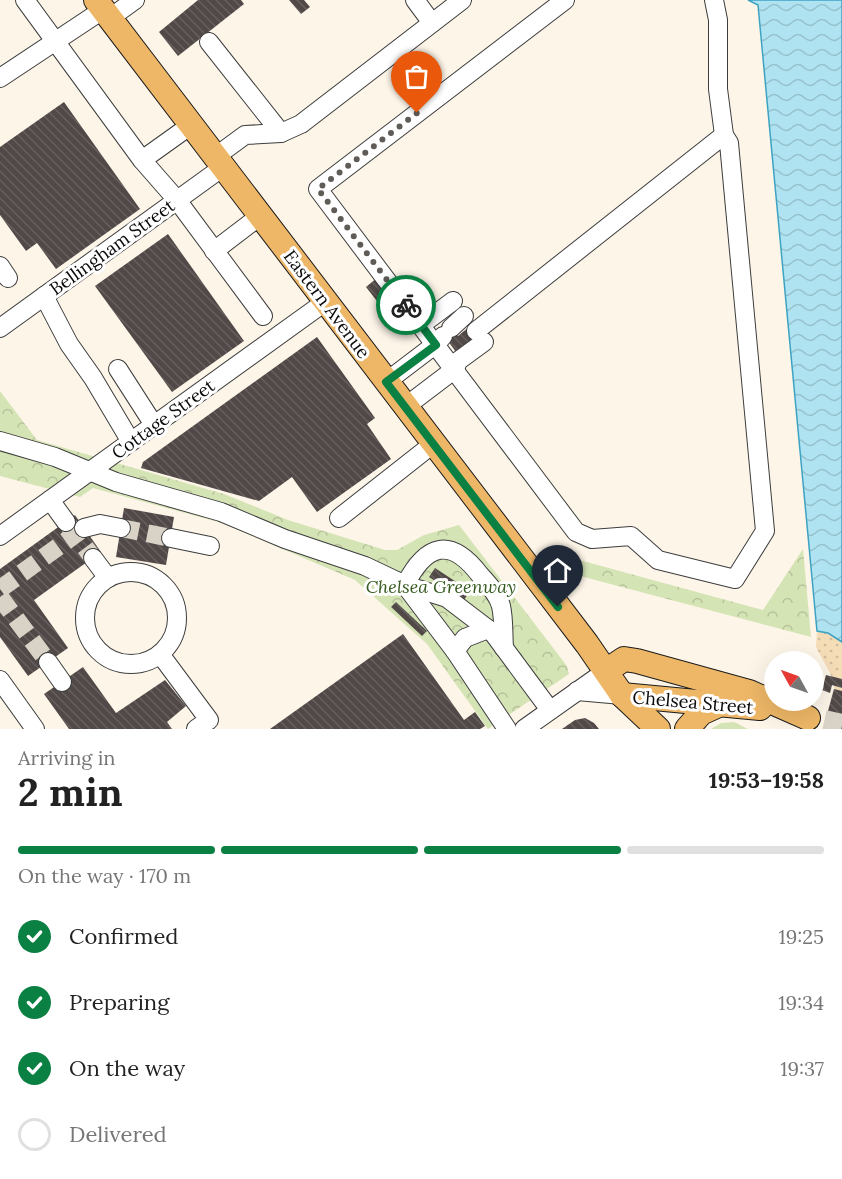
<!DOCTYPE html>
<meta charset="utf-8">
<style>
:root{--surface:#fff;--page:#f2f2f2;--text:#222;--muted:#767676;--line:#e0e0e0;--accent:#0b8043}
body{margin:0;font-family:Lora,serif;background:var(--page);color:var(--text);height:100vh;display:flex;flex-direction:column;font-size:22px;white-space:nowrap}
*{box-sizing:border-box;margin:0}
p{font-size:20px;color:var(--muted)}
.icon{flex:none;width:33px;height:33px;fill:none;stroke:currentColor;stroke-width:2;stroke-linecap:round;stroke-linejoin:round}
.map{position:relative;height:729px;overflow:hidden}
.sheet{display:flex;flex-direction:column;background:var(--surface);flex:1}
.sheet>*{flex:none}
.needle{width:39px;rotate:310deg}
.buttons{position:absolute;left:764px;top:651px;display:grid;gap:12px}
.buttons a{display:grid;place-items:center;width:60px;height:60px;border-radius:50%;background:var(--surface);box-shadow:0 6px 24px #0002;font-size:30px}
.pin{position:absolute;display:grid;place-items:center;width:51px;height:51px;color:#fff;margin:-62px -26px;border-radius:50% 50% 50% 0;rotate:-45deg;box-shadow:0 0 6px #0007}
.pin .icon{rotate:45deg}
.courier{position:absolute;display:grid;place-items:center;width:60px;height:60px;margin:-30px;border:4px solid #0b8043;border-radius:50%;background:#fff;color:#222;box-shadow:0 2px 8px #0007}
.overview em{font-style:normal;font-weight:700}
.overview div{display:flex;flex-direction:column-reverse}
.overview{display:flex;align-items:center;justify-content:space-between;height:102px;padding:0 18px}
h1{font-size:39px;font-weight:700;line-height:45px}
.bar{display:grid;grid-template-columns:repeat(4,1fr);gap:9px 6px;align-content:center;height:72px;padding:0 18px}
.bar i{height:8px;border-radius:4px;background:var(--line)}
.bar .active{background:var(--accent)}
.bar p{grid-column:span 4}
ol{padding:0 18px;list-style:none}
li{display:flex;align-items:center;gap:18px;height:66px}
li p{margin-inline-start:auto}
li .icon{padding:6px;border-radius:50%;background:var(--accent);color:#fff;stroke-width:4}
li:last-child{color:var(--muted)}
li i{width:33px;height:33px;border:3px solid var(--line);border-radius:50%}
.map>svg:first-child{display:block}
</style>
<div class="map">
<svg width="842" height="729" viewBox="0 0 842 729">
<defs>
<pattern id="sand-dots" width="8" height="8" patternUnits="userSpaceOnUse" patternTransform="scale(1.5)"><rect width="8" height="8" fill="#f5ddb8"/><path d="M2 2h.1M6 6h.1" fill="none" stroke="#d1bc9d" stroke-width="1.8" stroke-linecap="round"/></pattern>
<pattern id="park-crowns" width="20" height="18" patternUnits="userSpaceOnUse" patternTransform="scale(1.5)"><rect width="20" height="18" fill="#d5e4b5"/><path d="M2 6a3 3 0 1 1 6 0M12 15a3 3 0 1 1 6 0" fill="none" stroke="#b6c29a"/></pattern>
<pattern id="water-waves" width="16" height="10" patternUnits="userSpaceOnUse" patternTransform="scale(1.5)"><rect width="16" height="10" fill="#b0e3f1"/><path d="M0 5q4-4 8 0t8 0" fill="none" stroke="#96c1cd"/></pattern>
<pattern id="building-back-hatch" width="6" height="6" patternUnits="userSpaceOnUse" patternTransform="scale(1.5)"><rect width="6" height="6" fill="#514947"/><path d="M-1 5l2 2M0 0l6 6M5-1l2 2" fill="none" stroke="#655f5d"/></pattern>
</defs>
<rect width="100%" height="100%" fill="#fdf5e8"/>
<polygon fill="url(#sand-dots)" points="817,631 828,633 842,642 842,729 832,677 816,647"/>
<g fill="url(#park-crowns)">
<polygon points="0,391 37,440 224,494 288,520 385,550 397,550 424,535 459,525 567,666 569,674 488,729 427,644 355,580 222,523 93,488 80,497 0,476"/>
<polygon points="803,549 811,637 561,571 546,551 763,610"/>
<polygon points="734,722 748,729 711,729 721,723"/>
</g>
<polygon fill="url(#water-waves)" stroke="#3da3c2" stroke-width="1.5" points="748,0 842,0 842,642 828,633 817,631 758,5"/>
<g fill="url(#building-back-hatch)">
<polygon points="198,0 241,0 244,4 178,56 159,32"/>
<polygon points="289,0 304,0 310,7 301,14"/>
<polygon points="64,102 140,209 56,269 37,243 26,251 0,215 0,147"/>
<polygon points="168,234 244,341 172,392 95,286"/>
<polygon points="378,277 392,295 380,305 366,287"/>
<polygon points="446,322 458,336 470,326 480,337 459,356 439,329"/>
<polygon points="317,337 375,418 367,424 391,459 317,512 292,477 259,501 141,468 143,462"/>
<polygon points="124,508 174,517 166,565 116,557"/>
<polygon points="75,515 101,552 34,600 68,648 28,676 0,637 0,569"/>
<polygon points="435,568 470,591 464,600 429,577"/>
<polygon points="396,602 427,631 422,636 391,607"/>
<polygon points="403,634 464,720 475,712 485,726 480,729 270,729"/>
<polygon points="83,667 116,713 165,680 186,706 167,722 172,729 69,729 44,694"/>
<polygon points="826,675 842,679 842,688 832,685 830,693 822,690"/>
<polygon points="834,689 842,691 842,729 823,729"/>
<polygon points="585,718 594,723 599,729 562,729 575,720"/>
</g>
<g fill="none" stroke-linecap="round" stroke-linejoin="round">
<g stroke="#d9d2c7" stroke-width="18" stroke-dasharray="18 9" stroke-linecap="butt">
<polyline points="69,526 93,558"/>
<polyline points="121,528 171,538"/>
<polyline points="0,589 84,528"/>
<polyline points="0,597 48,662"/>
</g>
<polyline stroke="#d9d2c7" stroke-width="24" stroke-dasharray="24 12" stroke-linecap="butt" points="824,722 842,726"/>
<g stroke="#3d3d3d" stroke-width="20">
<g id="minor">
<polyline points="25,0 142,160 177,200 263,316"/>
<polyline points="415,0 432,23"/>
<polyline points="714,0 718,20 718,89 724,135"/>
<polyline points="110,18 135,0"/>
<polyline points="209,42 281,133"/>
<polyline points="0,78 104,9"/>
<polyline points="215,157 245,135 281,133 301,124 462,0"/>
<polyline points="142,160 191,125"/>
<polyline points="214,251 260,216"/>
<polyline points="0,266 8,278"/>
<polyline points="44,296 69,344 93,378 131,442"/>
<polyline points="421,325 453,301"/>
<polyline points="0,328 223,167"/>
<polyline points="451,328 464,316"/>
<polyline points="476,331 724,135 729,143 765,531 735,579 658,560 631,536 592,539 576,532 318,189 565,0"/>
<polyline points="118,369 154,425"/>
<polyline points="386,382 436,344 443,336"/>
<polyline points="405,407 455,369 458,361 484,342"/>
<polyline points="0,441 55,457 116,482 221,512 285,539 365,566 405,585 447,598 493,633 550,710"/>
<polyline points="50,500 66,522"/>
<polyline points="339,518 433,444"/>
<polyline points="84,528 100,524 121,528"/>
<polyline points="0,536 325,302"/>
<polyline points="171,538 210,546"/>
<polyline points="93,558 108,578"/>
<circle cx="131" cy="618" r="46"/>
<path d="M 405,585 C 426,544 450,536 480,575 C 488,584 498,594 501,606 C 504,619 503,634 504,648"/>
<polyline points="405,585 455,651 507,729"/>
<polyline points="455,651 465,638 488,629"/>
<polyline points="160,654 209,720 196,729"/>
<polyline points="48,662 62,682"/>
<polyline points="0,680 35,729"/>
<polyline points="577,691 622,695"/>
<polyline points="524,729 606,671"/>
</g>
</g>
<g stroke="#1b1b1b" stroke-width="26">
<g id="major">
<polyline points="96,0 587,644 622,695 658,729"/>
<polyline points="606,671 624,659 637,661 749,692 808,718"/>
<polyline points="622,695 760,708"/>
<polyline points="687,729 701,713 723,703"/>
</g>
</g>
<use href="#minor" stroke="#fff" stroke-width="18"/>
<use href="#major" stroke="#eeb767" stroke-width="24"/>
</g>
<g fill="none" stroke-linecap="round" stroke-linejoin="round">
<polyline stroke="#5f5c58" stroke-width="6" stroke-dasharray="0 10.8" points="406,305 318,189 417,113"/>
<polyline stroke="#0b8043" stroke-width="8" points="406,305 436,345 386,382 558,607"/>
</g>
<g text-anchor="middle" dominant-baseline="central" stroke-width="6" stroke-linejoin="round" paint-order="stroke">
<g font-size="18" fill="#0a0a0a" stroke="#fff">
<text transform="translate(112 247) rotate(-36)">Bellingham Street</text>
<text transform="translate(327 304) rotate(53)">Eastern Avenue</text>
<text transform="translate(163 419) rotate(-36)">Cottage Street</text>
<text transform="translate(693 702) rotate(5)">Chelsea Street</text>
</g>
<g font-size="18" font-style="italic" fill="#365b20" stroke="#fff">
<text x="441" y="586">Chelsea Greenway</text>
</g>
</g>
</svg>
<div class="buttons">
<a><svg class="needle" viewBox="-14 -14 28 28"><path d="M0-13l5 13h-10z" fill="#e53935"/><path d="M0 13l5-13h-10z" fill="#767676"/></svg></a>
</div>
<div class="pin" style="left:417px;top:113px;background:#ea580c"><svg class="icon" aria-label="bag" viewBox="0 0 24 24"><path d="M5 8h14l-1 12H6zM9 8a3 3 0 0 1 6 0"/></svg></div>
<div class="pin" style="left:558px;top:607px;background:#1f2937"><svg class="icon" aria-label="home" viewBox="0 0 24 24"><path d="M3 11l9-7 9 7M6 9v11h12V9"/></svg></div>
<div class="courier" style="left:406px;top:305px"><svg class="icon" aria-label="bike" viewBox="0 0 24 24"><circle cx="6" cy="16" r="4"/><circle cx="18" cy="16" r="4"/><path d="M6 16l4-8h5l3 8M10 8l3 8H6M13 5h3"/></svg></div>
</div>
<section class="sheet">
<div class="overview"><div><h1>2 min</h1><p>Arriving in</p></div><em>19:53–19:58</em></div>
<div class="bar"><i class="active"></i><i class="active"></i><i class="active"></i><i></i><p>On the way · 170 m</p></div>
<ol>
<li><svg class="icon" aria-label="check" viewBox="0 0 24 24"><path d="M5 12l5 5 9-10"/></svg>Confirmed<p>19:25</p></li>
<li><svg class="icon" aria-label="check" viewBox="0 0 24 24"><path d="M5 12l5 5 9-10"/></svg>Preparing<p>19:34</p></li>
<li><svg class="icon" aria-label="check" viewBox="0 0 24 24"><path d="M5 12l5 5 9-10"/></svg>On the way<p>19:37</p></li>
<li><i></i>Delivered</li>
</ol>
</section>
